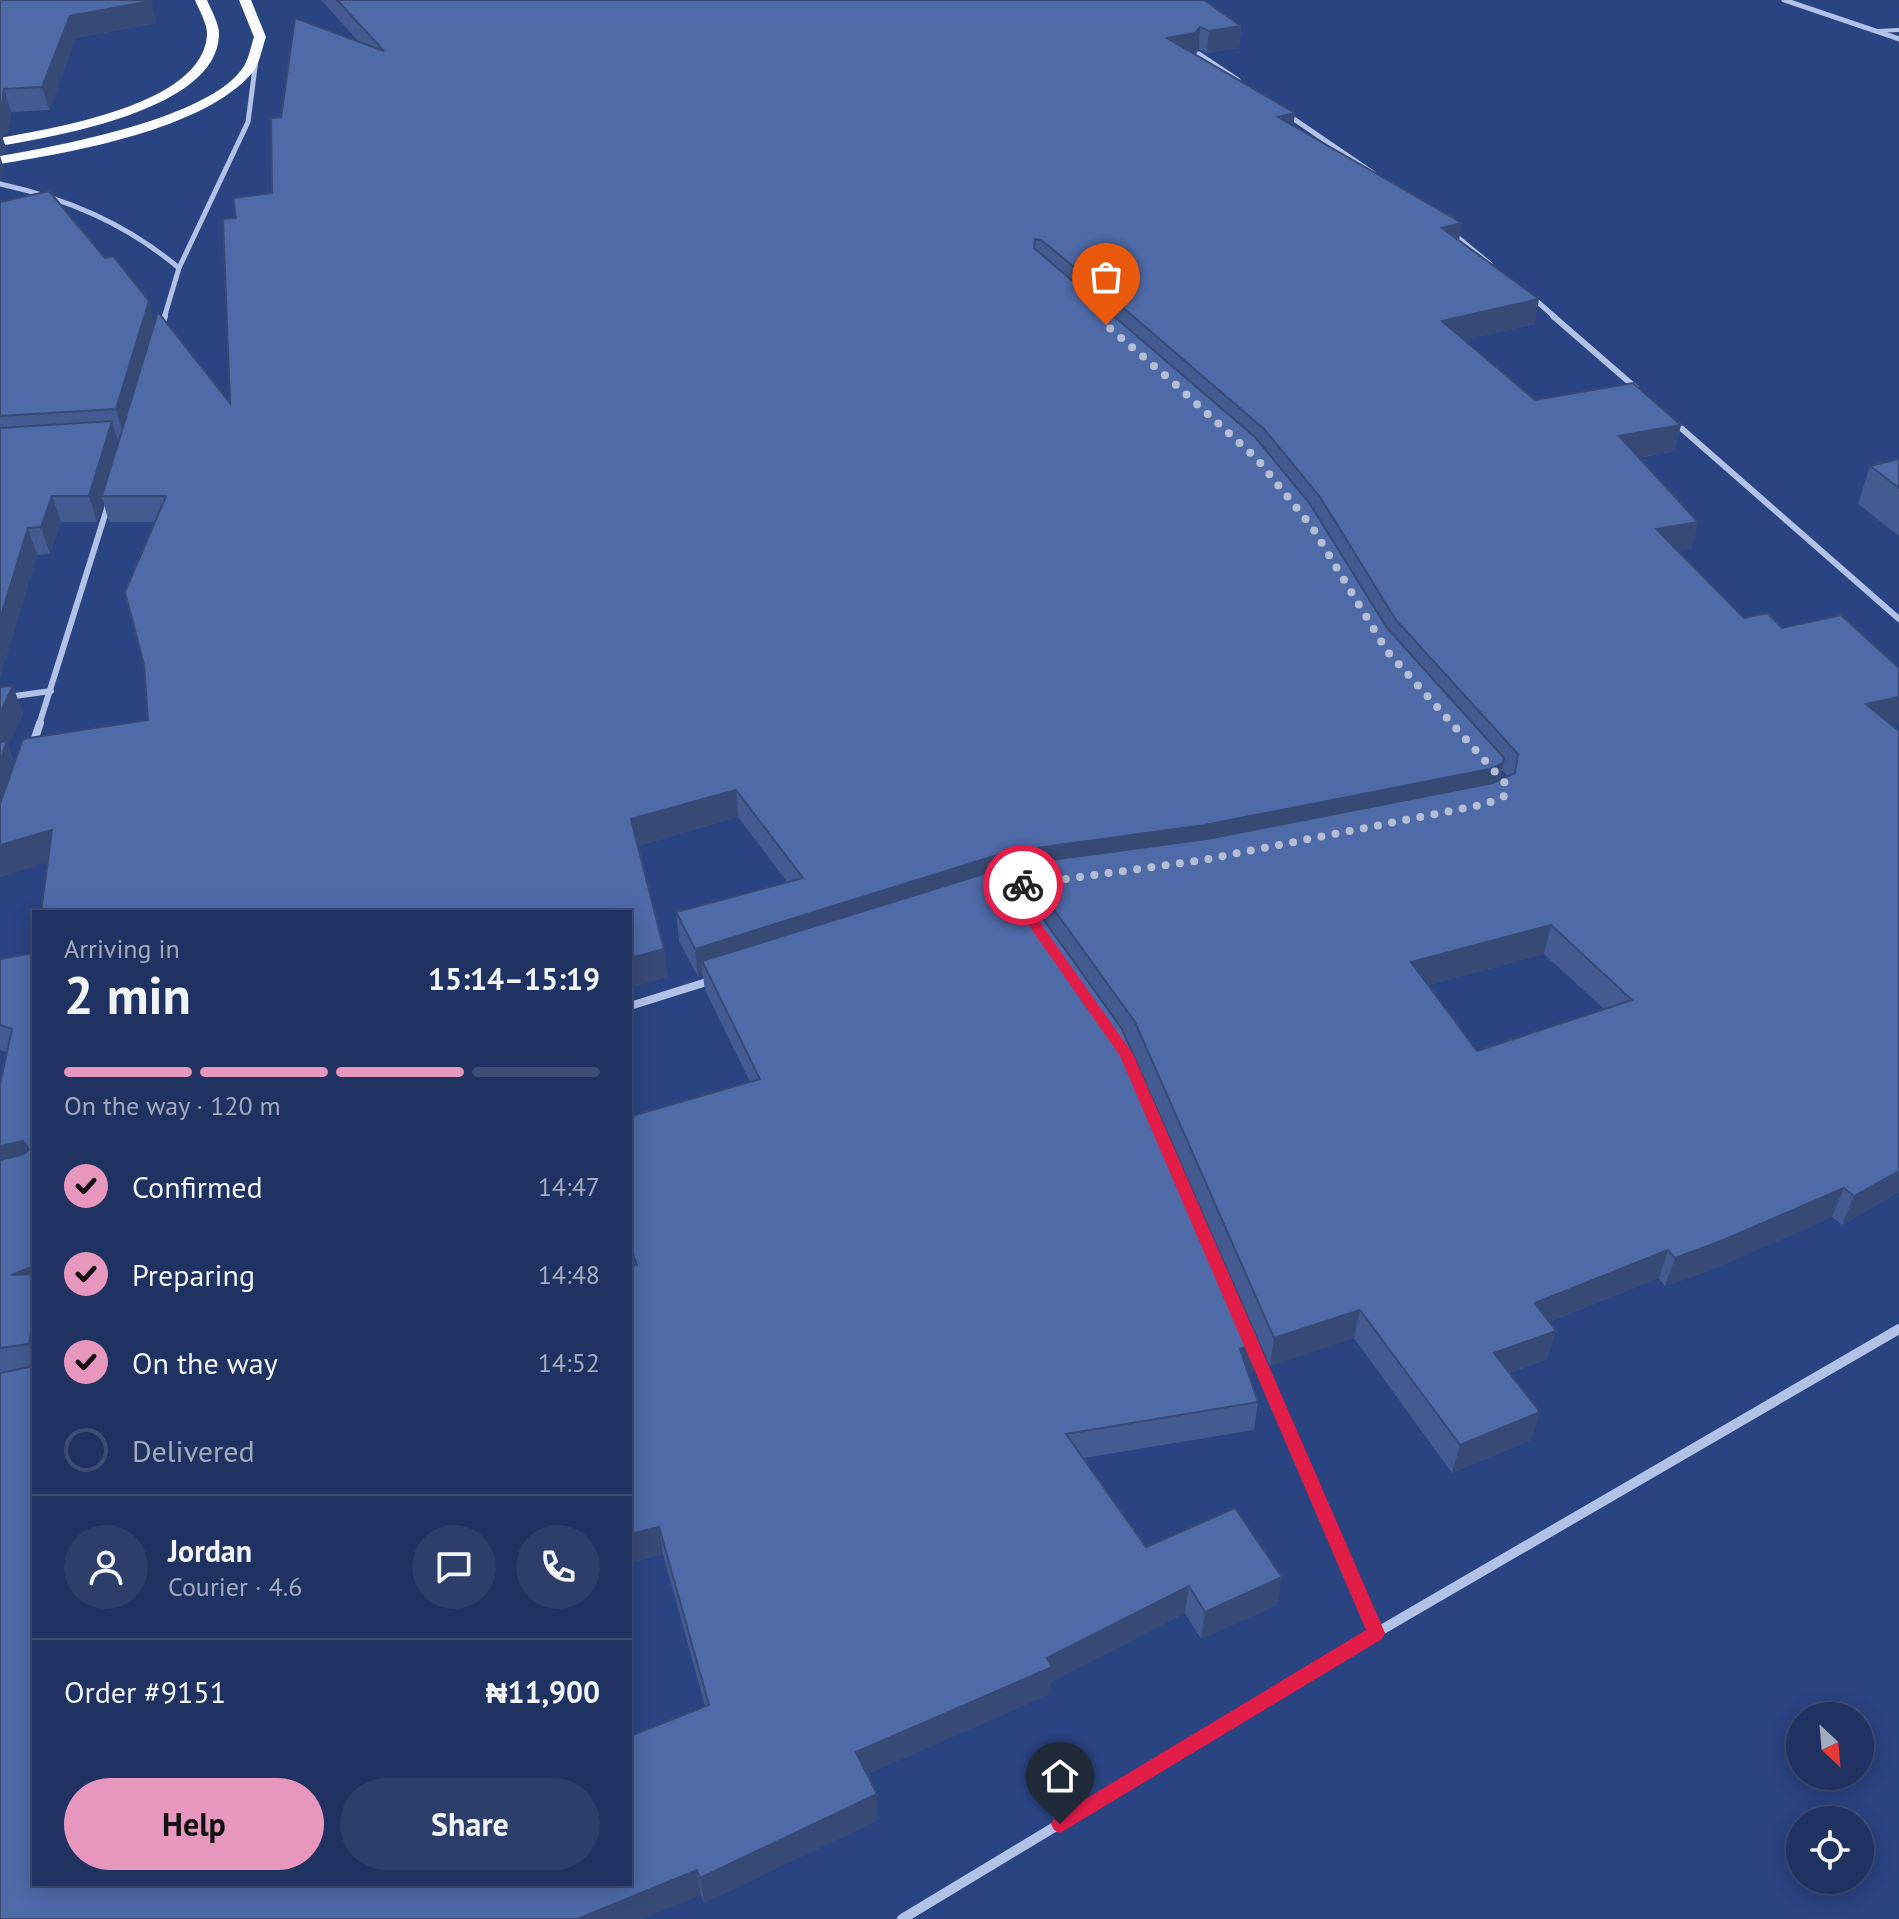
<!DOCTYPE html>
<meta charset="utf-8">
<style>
:root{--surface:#203261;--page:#2d3e6a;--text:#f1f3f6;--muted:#a2aabd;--line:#3d4d76;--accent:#e797bd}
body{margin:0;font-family:"PT Sans",sans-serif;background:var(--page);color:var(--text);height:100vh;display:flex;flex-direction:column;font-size:30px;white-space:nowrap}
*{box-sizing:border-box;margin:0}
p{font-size:26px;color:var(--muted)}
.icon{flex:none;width:44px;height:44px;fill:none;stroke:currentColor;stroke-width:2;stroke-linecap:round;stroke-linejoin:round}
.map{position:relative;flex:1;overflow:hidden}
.sheet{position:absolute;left:32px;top:910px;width:600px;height:976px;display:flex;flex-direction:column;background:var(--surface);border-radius:0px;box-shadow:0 4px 20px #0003,0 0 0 2px var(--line)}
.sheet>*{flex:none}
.needle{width:52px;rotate:154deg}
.fabs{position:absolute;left:1786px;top:1702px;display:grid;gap:16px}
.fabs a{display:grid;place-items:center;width:88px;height:88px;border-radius:50%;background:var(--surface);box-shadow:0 4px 20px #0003,0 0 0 2px var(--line);font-size:40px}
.pin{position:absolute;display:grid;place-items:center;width:68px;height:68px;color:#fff;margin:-82px -34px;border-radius:50% 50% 50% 0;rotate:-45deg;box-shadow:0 0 8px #0007}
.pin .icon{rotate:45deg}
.courier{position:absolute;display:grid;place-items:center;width:80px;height:80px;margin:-40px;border:6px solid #e11d48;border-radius:50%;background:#fff;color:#222;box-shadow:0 2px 10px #0007}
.overview em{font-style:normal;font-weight:800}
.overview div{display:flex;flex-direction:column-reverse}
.overview{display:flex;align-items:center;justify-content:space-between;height:136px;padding:0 32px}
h1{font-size:52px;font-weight:800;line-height:60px}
.bar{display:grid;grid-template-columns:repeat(4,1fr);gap:12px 8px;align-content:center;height:96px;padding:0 32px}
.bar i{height:10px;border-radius:6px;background:var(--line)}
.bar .current{background:var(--accent)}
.bar p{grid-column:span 4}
.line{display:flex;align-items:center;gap:20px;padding:0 32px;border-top:2px solid var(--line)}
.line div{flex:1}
.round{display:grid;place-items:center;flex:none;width:84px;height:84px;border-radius:42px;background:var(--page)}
ol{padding:0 32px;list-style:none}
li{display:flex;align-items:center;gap:24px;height:88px}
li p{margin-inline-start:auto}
li .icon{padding:8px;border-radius:50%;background:var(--accent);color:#111;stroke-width:4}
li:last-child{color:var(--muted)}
li i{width:44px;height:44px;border:4px solid var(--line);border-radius:50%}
.button{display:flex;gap:16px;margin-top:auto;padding:16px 32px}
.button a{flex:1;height:92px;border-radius:48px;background:var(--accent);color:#111;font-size:32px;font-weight:800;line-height:92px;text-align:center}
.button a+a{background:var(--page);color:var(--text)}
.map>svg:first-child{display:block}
</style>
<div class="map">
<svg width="1899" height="1919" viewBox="0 0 1899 1919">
<rect width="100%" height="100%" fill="#2a4381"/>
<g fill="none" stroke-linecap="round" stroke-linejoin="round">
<polyline stroke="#b2c2e6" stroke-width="4" points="1877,31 1899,30"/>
<g stroke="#b2c2e6" stroke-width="5">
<polyline points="1784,0 1899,39"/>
<polyline points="1199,54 1238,80"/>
<polyline points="1285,113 1373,173"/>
<path d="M 0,184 C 68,199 125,223 179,268"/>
<polyline points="1451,232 1490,264"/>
<polyline points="1532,297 1556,318"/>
<polyline points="164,318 179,268 248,122 256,60"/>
</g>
<g stroke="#b2c2e6" stroke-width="6">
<polyline points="1553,316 1636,388"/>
<polyline points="161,328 165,316"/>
<polyline points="1673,421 1899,619"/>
<polyline points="0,698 51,691"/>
<polyline points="39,725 109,502"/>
</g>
<g stroke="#b2c2e6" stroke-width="8">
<polyline points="33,744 40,723"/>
<polyline points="630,1006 713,980"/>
</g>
<g stroke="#b2c2e6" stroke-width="10">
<polyline points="1253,1348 1376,1633"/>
<polyline points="902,1919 1376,1633 1899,1329"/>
</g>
<g fill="#f8fafe" fill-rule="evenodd">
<path d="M 195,0 L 207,0 C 211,10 220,25 219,35 C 217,110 56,136 0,146 L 0,138 C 53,128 203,105 207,35 C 208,25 199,10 195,0 Z"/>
<path d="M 239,0 L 251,0 L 266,37 C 262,48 260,63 253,72 C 204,130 72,152 0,164 L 0,156 C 58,146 212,118 244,66 C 249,58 251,46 254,37 Z"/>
</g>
</g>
<g fill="#435b90" fill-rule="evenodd">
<polygon points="0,0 151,1 156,23 76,38 49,110 11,112 8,133 2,136 6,148 5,152 0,155"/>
<path d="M 321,0 L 1204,0 L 1241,26 L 1239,48 L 1207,53 L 1199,49 L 1195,54 L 1295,113 L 1293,126 L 1459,241 L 1535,324 L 1464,340 L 1535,400 L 1681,425 L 1674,451 L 1639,458 L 1698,522 L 1691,549 L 1678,551 L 1744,618 L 1782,628 L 1899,668 L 1899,722 L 1890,724 L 1899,1192 L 1842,1225 L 1832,1217 L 1711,1270 L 1665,1286 L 1659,1278 L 1549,1322 L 1556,1331 L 1547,1359 L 1509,1373 L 1540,1412 L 1531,1440 L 1452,1473 L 1354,1338 L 1270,1366 L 1130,1048 L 1259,1343 L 1254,1371 L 1248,1373 L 1258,1402 L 1254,1430 L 1084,1458 L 1146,1547 L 1277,1605 L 1201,1639 L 1185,1613 L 1051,1682 L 1050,1694 L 867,1774 L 878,1820 L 704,1903 L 701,1895 L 0,1919 L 0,1084 L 7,1052 L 0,1050 L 0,959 L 34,953 L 34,1884 L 630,1884 L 705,1706 L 663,1554 L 630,1563 L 630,1266 L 631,1266 L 630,1263 L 630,1106 L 635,1115 L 750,1082 L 705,990 L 703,976 L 698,977 L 679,941 L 676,912 L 787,882 L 738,817 L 638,846 L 668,977 L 47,862 L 0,877 L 0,687 L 13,686 L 23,714 L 8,744 L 14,762 L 148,720 L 155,522 L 109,522 L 103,501 L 97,522 L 61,522 L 50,554 L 37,555 L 0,677 L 0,202 L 155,323 L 230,403 L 236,218 L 272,193 L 281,117 L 359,42 ZM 1502,770 L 1507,776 L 1500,780 ZM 1021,878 L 1020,887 L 1015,879 ZM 1544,954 L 1604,1009 L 1477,1051 L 1428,985 Z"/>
<polygon points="1899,459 1899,536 1858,504 1870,466"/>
</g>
<g fill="#374a75">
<polygon points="151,1 156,23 76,38 49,110 42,87 70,16"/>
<polygon points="1241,26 1239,48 1207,53 1209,31"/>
<polygon points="1200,27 1199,49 1194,55 1167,38"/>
<polygon points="4,89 11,112 8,133 2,136 6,148 5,152 0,155 0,111"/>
<polygon points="1295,113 1292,136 1278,117"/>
<polygon points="0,155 3,166 2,179 0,180"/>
<polygon points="1462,223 1458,247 1442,228"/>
<polygon points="1539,299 1535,324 1438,346 1442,321"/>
<polygon points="149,301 156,326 123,434 116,409"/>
<polygon points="112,421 120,447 102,496 103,501 97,522 89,496"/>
<polygon points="1681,425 1674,451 1613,462 1619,436"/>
<polygon points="52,496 61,522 50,554 41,527"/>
<polygon points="1698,522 1691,549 1649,555 1656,529"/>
<polygon points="28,528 37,555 0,677 0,619"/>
<polygon points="13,686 23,714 8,744 17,769 0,819 0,713"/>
<polygon points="1899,697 1899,722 1856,732 1866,704"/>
<polygon points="1503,763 1497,791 1202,853 1021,864 1021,878 1006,880 702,961 703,976 698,977 695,949 1007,852"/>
<polygon points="736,790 738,817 634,847 631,819"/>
<polygon points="52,830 62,858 0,877 0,845"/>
<polygon points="1551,925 1544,954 1405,991 1411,962"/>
<polygon points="664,949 668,977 630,988 630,958"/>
<polygon points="23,1141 34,1166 8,1175 0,1157 0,1146"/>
<polygon points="1899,1171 1899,1192 1842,1225 1854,1196"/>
<polygon points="1844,1188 1832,1217 1711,1270 1665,1286 1675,1258"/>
<polygon points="1668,1250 1659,1278 1526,1331 1535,1303"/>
<polygon points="34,1266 34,1300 11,1275"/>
<polygon points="1360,1310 1354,1338 1270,1366 1274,1338"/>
<polygon points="34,1317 34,1355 29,1344"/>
<polygon points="1556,1331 1547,1359 1486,1381 1494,1353"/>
<polygon points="1259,1343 1254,1371 1236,1378 1240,1349"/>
<polygon points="1540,1412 1531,1440 1452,1473 1460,1445"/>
<polygon points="659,1527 663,1554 630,1563 630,1534"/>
<polygon points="1282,1577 1277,1605 1201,1639 1205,1612"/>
<polygon points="1189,1586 1185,1613 1051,1682 1050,1694 858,1778 856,1752"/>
<polygon points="877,1794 878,1820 704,1903 700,1878"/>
<polygon points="697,1870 701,1895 642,1919 577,1919"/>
</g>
<g fill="#4e6aa7" stroke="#374a75" stroke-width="2" fill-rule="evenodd">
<polygon points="0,0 150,0 151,1 70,16 42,87 4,89 1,111 0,111"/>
<path d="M 337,0 L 1204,0 L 1241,26 L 1209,31 L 1200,27 L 1195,33 L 1167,38 L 1295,113 L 1278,117 L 1462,223 L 1442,228 L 1539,299 L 1442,321 L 1535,400 L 1633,383 L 1681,425 L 1619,436 L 1698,522 L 1656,529 L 1744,618 L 1767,613 L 1782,628 L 1841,615 L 1899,668 L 1899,697 L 1866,704 L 1899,731 L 1899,1171 L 1854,1196 L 1844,1188 L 1721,1241 L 1675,1258 L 1668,1250 L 1535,1303 L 1556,1331 L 1494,1353 L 1540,1412 L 1460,1445 L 1360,1310 L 1274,1338 L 1135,1022 L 1021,864 L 1207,839 L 1493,783 L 1515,773 L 1518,754 L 1396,620 L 1320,497 L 1264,429 L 1099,287 L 1041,240 L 1035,239 L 1034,248 L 1255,437 L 1310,504 L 1387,628 L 1504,758 L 1503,763 L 1490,769 L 1205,825 L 1007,852 L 695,949 L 676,912 L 803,878 L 736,790 L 631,819 L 664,949 L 630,958 L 630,912 L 41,912 L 52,830 L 0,845 L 0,804 L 23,739 L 148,720 L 144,665 L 125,592 L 166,496 L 102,496 L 158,312 L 230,403 L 223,219 L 236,218 L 233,198 L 272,193 L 271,118 L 281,117 L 295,18 L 384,51 ZM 1551,925 L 1632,1000 L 1477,1051 L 1411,962 Z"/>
<polygon points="49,191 105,258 113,256 149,301 116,409 0,416 0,202"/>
<polygon points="112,421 89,496 52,496 41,527 28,528 0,619 0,428"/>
<polygon points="1899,459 1899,488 1870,466"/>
<polygon points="13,686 0,713 0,687"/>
<polygon points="7,741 0,761 0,742"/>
<polygon points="1006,867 1122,1029 1259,1343 1240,1349 1258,1402 1066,1434 1146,1547 1235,1508 1282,1577 1205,1612 1189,1586 1047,1658 1052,1667 856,1752 877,1794 700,1878 697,1870 577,1919 0,1919 0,1373 34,1366 34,1884 630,1884 630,1736 709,1705 659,1527 630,1534 630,1303 632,1302 630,1293 630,1266 637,1265 630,1246 630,1106 635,1115 760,1079 702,961"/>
<polygon points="34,953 34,1266 11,1275 34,1274 34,1317 29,1344 0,1348 0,1160 24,1154 29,1149 23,1141 0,1146 0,1084 12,1029 0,1025 0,959"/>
</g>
<polygon fill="#e11d48" points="1023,881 1029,885 1027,888 1017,890 1133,1054 1385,1633 1382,1639 1060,1833 1054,1830 1051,1824 1054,1818 1366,1630 1120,1056 1002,887"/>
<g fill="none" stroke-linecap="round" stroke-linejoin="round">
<polyline stroke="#b4bdd3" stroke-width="8" stroke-dasharray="0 14.4" points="1023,885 1203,860 1486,804 1504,796 1505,783 1387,651 1312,527 1257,459 1174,383 1106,325"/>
</g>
</svg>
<div class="fabs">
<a><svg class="needle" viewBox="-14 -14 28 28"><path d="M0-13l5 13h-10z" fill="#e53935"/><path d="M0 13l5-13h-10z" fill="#a2aabd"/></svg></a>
<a><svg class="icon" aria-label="locate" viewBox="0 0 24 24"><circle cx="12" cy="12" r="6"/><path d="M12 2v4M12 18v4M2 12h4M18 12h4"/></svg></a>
</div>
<div class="pin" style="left:1106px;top:325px;background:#ea580c"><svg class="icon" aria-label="bag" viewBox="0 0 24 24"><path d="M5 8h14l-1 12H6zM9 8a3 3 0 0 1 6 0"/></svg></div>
<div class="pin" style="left:1060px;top:1824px;background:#1f2937"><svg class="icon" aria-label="home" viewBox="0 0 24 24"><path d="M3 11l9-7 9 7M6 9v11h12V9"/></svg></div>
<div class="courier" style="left:1023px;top:885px"><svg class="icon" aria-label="bike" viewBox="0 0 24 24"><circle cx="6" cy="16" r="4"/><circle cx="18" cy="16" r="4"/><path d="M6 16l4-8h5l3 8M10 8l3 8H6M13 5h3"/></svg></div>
<section class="sheet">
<div class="overview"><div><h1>2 min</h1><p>Arriving in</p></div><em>15:14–15:19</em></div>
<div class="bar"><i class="current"></i><i class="current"></i><i class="current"></i><i></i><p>On the way · 120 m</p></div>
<ol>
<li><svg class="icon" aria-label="check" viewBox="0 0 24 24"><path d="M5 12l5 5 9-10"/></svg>Confirmed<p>14:47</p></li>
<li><svg class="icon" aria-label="check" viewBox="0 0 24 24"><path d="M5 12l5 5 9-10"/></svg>Preparing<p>14:48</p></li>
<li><svg class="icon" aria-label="check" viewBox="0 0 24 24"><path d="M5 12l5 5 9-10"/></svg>On the way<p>14:52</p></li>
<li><i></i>Delivered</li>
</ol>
<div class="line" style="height:144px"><a class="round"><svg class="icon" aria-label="person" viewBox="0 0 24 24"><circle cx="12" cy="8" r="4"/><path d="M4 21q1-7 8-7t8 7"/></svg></a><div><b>Jordan</b><p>Courier · 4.6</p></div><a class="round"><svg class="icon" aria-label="chat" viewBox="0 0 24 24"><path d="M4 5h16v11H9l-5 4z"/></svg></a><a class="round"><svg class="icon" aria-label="phone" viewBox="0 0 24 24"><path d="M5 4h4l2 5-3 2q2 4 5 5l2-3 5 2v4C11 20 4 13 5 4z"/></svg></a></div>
<div class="line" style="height:104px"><div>Order #9151</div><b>₦11,900</b></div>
<div class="button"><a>Help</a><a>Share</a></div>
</section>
</div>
